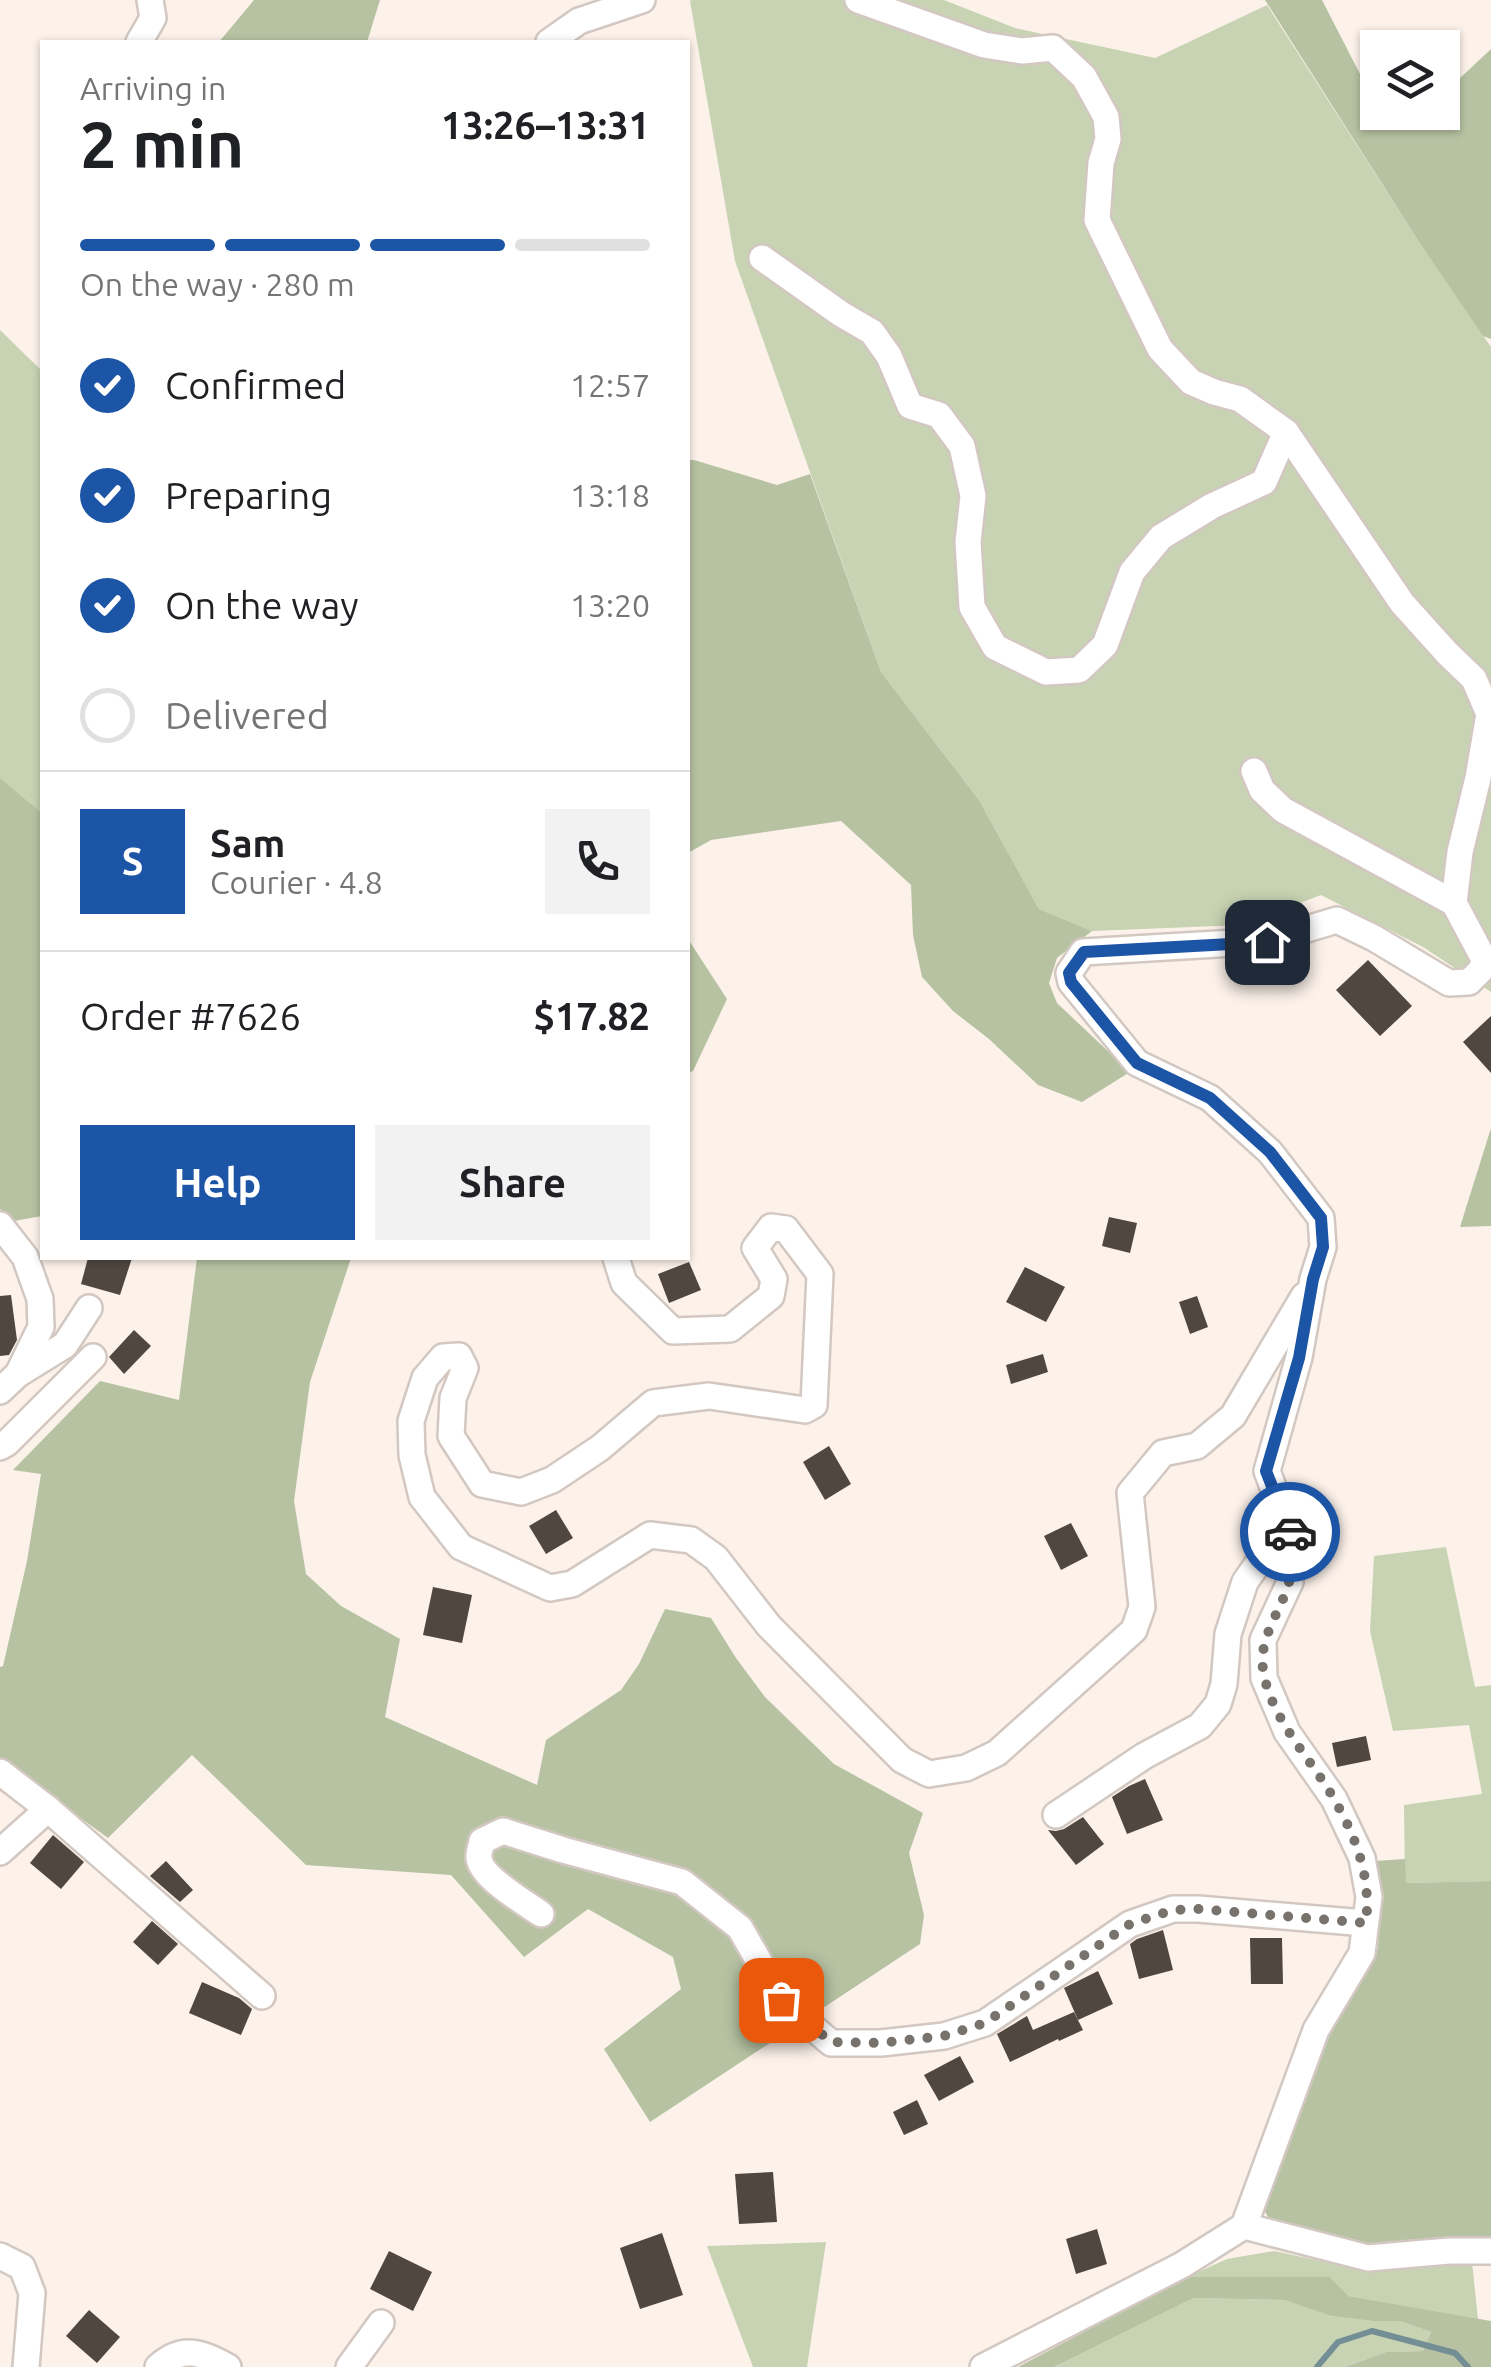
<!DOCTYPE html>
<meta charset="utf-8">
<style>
:root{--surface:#fff;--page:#f2f2f2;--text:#202124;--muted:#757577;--line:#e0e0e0;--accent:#1c54a6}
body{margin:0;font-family:Ubuntu,sans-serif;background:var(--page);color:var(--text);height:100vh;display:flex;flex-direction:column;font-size:38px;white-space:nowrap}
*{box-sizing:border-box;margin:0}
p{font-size:32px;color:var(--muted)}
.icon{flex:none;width:55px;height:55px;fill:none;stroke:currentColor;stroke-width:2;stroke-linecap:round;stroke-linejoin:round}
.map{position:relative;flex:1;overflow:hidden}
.panel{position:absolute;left:40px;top:40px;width:650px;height:1220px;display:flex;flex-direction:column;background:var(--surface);border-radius:0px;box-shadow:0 2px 8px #0004}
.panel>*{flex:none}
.tools{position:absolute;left:1360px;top:30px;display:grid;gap:20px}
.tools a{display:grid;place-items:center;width:100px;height:100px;border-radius:0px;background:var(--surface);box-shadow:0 2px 8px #0004;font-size:50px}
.pin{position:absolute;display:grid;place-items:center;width:85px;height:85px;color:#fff;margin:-42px;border-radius:20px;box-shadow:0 5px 15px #0006}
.courier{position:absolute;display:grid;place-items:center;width:100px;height:100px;margin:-50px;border:8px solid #1c54a6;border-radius:50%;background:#fff;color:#222;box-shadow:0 2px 12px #0007}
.head em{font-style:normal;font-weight:600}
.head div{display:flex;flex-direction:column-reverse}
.head{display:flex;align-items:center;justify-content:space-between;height:170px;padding:0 40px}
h1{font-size:65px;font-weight:600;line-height:75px}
.bar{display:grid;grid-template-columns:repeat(4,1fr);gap:15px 10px;align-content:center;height:120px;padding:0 40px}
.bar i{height:12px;border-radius:8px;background:var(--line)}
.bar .selected{background:var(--accent)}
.bar p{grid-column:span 4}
.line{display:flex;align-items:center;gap:25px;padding:0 40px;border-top:2px solid var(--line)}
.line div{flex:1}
.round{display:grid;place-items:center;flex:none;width:105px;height:105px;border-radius:0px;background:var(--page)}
ol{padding:0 40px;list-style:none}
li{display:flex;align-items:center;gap:30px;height:110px}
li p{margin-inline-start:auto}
li .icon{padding:10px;border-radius:50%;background:var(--accent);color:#fff;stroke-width:4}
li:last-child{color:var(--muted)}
li i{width:55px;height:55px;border:5px solid var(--line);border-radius:50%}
.action{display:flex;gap:20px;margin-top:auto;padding:20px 40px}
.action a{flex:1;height:115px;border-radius:0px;background:var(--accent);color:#fff;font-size:40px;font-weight:600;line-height:115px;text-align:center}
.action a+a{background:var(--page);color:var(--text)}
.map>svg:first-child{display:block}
</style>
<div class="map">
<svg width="1491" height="2367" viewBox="0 0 1491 2367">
<rect width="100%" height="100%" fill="#fcf2ea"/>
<g fill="#c8d3b3">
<polygon points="692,0 944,0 1015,28 1155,58 1267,5 1419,242 1491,347 1491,992 1423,947 1321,895 1243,925 1092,931 1039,909 979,800 881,672 735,261 690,1"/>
<polygon points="0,330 42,371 42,813 0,778"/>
<polygon points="1446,1547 1475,1687 1491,1685 1491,1881 1405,1883 1404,1805 1482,1794 1469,1725 1393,1731 1370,1631 1374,1556"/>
<polygon points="826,2242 807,2367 753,2367 707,2246"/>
<polygon points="1274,2251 1358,2269 1472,2262 1478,2319 1349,2296 1330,2277 1187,2277 1227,2259"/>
<polygon points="1192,2298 1284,2300 1331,2316 1372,2321 1400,2321 1431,2332 1423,2351 1386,2352 1345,2367 1054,2367"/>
</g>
<g fill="#b6c2a2">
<polygon points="254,0 380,0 367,42 219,42"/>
<polygon points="1265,0 1322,0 1362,78 1377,87 1378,112 1442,112 1443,94 1491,49 1491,339 1483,336 1419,242"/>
<polygon points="688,460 694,460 777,485 810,474 881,672 979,800 1039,909 1092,931 1057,958 1049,983 1057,1003 1130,1072 1082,1102 1038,1085 989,1039 953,1011 922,977 913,935 911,885 841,821 711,840 688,853"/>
<polygon points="0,778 42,813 42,1216 14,1221 0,1209"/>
<polygon points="688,939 727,999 693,1071 688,1073"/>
<polygon points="1491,1128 1491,1226 1460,1227"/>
<polygon points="197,1258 351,1258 310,1382 294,1501 306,1574 341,1606 400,1639 385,1717 537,1785 546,1740 621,1690 639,1664 665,1609 711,1618 736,1658 765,1697 834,1764 923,1813 909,1853 924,1915 920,1944 650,2122 604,2049 681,1989 673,1957 588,1909 524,1957 451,1875 306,1865 192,1755 108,1838 0,1759 0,1667 3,1666 27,1561 41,1474 13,1470 100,1381 179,1400"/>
<polygon points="1405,1859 1406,1883 1491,1881 1491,2242 1378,2250 1271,2222 1264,2210 1267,2195 1330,2027 1378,1949 1380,1906 1375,1861"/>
<polygon points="1187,2277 1330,2277 1349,2296 1491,2321 1491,2367 1345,2367 1386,2352 1423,2351 1431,2332 1400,2321 1372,2321 1331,2316 1284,2300 1193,2298 1054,2367 1018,2367"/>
</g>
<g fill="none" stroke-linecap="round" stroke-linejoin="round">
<polyline stroke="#738e94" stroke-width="6" points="1317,2367 1338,2342 1372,2331 1455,2353 1468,2367"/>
</g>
<g fill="#504741">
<polygon points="1368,960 1412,1006 1380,1036 1336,990"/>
<polygon points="1491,1016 1491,1073 1463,1042"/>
<polygon points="1109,1217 1137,1223 1130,1253 1102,1246"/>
<polygon points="88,1258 132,1258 120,1295 81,1284"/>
<polygon points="689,1262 701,1290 669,1303 658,1274"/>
<polygon points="1025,1267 1065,1287 1046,1322 1006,1302"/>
<polygon points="11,1295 17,1340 9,1355 0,1356 0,1296"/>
<polygon points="1197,1296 1208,1327 1190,1334 1179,1302"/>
<polygon points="134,1330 151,1346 124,1374 109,1357"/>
<polygon points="1043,1354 1048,1372 1011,1384 1006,1365"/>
<polygon points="829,1446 851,1484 825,1500 803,1462"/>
<polygon points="556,1510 573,1538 546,1554 529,1526"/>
<polygon points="1071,1523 1088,1556 1061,1570 1044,1536"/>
<polygon points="433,1587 472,1595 462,1643 423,1635"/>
<polygon points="1366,1736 1371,1760 1337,1767 1332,1743"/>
<polygon points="1145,1779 1163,1820 1127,1834 1112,1797 1129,1786"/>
<polygon points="1083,1817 1104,1844 1076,1865 1048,1830 1056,1831 1064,1829"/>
<polygon points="53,1835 84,1862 61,1889 30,1863"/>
<polygon points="166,1861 193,1890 180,1902 150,1876"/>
<polygon points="152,1921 178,1944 158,1965 133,1942"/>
<polygon points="1163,1930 1173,1970 1139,1979 1130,1944 1137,1939"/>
<polygon points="1250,1938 1282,1938 1283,1984 1251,1984"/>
<polygon points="1098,1971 1113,2004 1078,2020 1064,1988"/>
<polygon points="202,1982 239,1998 252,2009 241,2035 189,2013"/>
<polygon points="1074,2012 1083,2030 1059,2041 1058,2039 1010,2062 997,2034 1027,2016 1033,2030"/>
<polygon points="960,2056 974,2082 939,2101 924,2075"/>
<polygon points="917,2100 928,2124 904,2135 893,2112"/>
<polygon points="773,2172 777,2222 739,2224 735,2174"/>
<polygon points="1097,2229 1107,2264 1076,2274 1066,2239"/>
<polygon points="662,2233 683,2295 640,2309 620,2248"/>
<polygon points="389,2251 432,2272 413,2311 370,2289"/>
<polygon points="89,2310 120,2337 97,2363 66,2336"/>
</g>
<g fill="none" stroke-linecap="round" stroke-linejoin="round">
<g stroke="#d2c8c1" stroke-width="30">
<g id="minor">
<polyline points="858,0 984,45 1022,51 1053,48 1084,77 1106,117 1108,139 1101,163 1097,220 1160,349 1191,382 1214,392 1240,399 1286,432 1402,603 1447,653 1474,679 1489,714 1478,778 1460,852 1454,903 1485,961 1480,971 1469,982 1449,983 1374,938 1337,920 1267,941 1083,952 1069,973 1071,982 1137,1063 1210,1098 1270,1152 1321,1218 1323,1247 1313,1279 1299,1357 1267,1471 1290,1532 1290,1582 1263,1640 1264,1678 1287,1732 1334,1799 1362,1858 1369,1897 1362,1953 1316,2030 1244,2226"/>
<polyline points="139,42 153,18 150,0"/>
<polyline points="549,42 579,21 642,0"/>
<polyline points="762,258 841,314 872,332 889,356 910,406 939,415 962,446 973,496 968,542 972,607 995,647 1046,672 1079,670 1105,645 1132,572 1161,537 1212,506 1264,482 1286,432"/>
<polyline points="1254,771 1262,790 1283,810 1454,903"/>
<polyline points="0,1225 25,1257 40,1299 41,1327 18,1374 0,1391"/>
<polyline points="616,1258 624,1283 673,1331 730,1329 771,1296 774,1279 755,1248 771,1227 786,1229 820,1274 814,1405 805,1410 709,1396 653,1403 600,1448 552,1480 521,1492 482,1484 451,1436 453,1398 465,1368 459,1356 443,1357 425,1378 411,1421 412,1455 422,1497 461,1547 550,1588 572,1584 650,1535 691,1540 716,1558 769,1626 902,1760 929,1774 966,1768 997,1753 1134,1630 1142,1607 1130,1493 1163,1453 1197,1446 1233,1416 1304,1296"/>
<polyline points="18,1374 65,1345 89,1308"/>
<polyline points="0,1447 7,1443 93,1357"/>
<polyline points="0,1772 48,1809 262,1996"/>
<polyline points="1056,1815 1144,1756 1200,1726 1218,1704 1224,1684 1228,1634 1245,1582 1286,1523"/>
<polyline points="0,1852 48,1809"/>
<path d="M 541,1914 C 526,1903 481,1878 479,1858 C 478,1853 481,1847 482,1841 L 503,1831 L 563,1850 L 682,1882 L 740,1928 L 781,2000 L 831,2043 L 881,2043 L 944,2036 L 985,2023 L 1130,1924 L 1173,1909 L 1198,1909 L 1365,1923"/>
<polyline points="0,2256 22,2267 32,2293 26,2367"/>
<path d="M 158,2367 C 182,2345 202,2352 228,2367"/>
<polyline points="349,2367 381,2323"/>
<polyline points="983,2367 1182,2265 1244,2226 1368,2258 1449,2251 1491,2251"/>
</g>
</g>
<use href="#minor" stroke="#fff" stroke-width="25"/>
</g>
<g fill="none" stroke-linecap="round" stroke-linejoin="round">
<path stroke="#78726d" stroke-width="10" stroke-dasharray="0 18" d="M 781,2000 L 831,2042 L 881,2043 L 944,2036 L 985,2023 L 1130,1924 L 1173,1910 L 1198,1909 L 1366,1923 C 1371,1877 1357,1839 1334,1799 C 1311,1759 1277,1726 1265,1680 C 1255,1642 1277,1619 1288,1586 C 1293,1570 1290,1548 1290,1532"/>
<polyline stroke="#1c54a6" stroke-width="12" points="1267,942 1084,952 1069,973 1071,982 1137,1063 1210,1098 1270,1152 1321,1218 1323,1247 1313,1279 1299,1358 1266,1471 1290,1532"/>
</g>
</svg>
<div class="tools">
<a><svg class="icon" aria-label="layers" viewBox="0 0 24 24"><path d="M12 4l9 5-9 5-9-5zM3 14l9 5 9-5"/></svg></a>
</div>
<div class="pin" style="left:781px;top:2000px;background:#ea580c"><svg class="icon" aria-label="bag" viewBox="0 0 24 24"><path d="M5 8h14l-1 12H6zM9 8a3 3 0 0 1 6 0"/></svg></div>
<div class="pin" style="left:1267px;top:942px;background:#1f2937"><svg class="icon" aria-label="home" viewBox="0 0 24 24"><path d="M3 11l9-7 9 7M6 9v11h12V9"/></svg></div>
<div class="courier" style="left:1290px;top:1532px"><svg class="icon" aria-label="car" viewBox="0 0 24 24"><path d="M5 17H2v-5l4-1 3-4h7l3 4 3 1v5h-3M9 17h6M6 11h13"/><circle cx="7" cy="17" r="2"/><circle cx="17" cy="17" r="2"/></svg></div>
<section class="panel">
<div class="head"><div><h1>2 min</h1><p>Arriving in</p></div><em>13:26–13:31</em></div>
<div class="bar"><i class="selected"></i><i class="selected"></i><i class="selected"></i><i></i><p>On the way · 280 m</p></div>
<ol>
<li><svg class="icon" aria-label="check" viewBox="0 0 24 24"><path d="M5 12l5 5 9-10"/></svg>Confirmed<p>12:57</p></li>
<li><svg class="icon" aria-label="check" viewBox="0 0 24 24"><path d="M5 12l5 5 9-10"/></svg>Preparing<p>13:18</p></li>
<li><svg class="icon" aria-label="check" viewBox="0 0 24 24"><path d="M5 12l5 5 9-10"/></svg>On the way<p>13:20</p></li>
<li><i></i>Delivered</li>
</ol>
<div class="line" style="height:180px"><b class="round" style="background:var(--accent);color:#fff">S</b><div><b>Sam</b><p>Courier · 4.8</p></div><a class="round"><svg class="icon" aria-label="phone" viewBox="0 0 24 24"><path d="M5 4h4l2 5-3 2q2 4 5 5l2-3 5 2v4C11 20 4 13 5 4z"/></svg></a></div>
<div class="line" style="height:130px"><div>Order #7626</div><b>$17.82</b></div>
<div class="action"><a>Help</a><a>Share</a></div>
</section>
</div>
